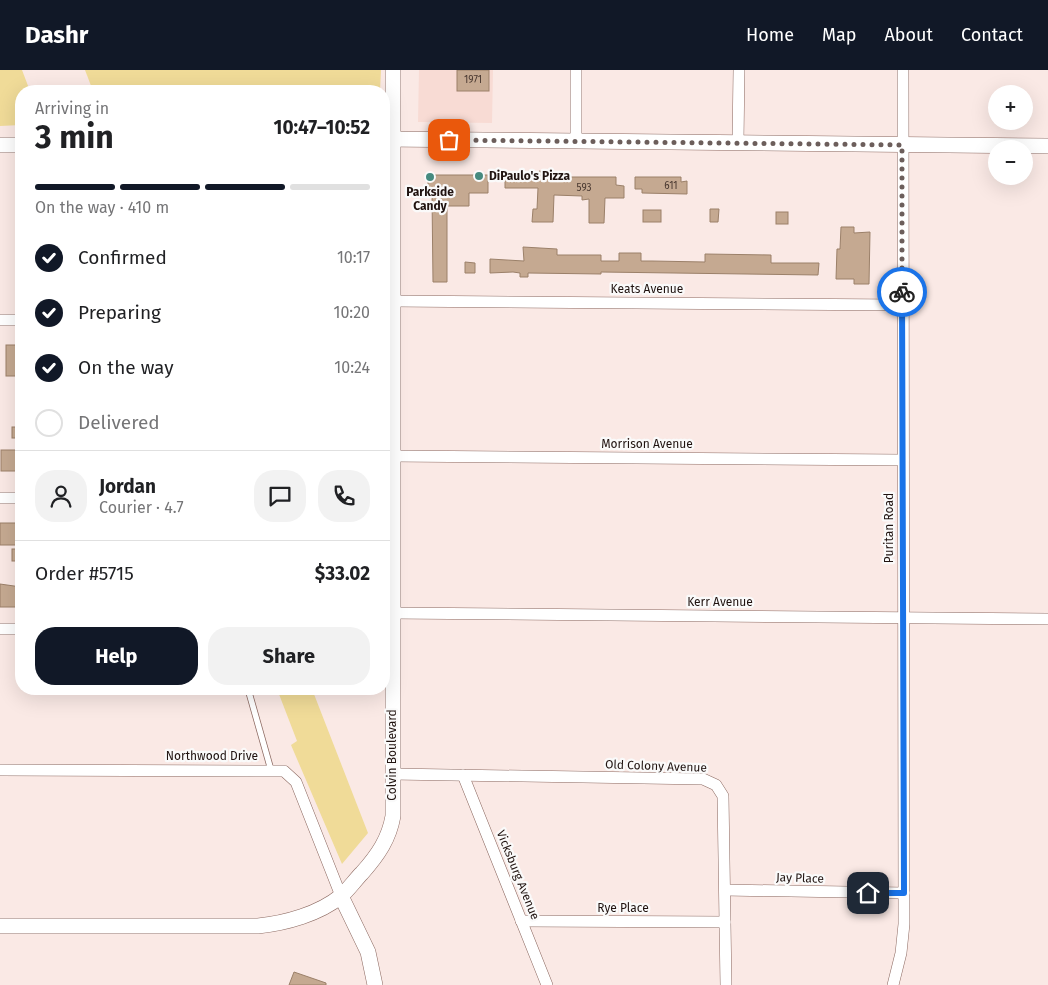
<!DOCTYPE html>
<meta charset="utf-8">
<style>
:root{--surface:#fff;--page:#f2f2f2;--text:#202124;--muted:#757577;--line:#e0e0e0;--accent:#111827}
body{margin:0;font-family:"Fira Sans",sans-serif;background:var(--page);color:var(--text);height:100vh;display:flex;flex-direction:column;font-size:19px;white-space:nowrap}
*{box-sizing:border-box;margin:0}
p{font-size:16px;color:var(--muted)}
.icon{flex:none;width:28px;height:28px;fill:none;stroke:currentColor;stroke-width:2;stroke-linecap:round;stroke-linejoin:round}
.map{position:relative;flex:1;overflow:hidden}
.side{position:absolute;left:15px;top:15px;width:375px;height:610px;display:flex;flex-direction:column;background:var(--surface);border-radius:20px;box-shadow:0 5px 20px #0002}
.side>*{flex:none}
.buttons{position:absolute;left:988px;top:15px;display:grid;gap:10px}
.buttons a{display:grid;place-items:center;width:45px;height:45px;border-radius:50%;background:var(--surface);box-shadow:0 5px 20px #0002;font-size:25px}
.pin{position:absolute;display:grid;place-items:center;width:42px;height:42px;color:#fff;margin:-21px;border-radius:10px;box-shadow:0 2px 8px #0006}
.courier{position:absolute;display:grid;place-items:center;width:50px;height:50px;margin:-25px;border:4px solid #1a73e8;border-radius:50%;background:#fff;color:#222;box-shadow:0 1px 6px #0007}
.head em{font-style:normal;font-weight:700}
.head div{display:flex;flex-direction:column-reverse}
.head{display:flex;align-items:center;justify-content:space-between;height:85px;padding:0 20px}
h1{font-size:32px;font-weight:700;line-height:38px}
.bar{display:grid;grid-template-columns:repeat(4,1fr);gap:8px 5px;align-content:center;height:60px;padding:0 20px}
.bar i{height:6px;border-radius:4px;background:var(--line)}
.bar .current{background:var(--accent)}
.bar p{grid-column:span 4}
.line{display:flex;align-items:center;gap:12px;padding:0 20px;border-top:1px solid var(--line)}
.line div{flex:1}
.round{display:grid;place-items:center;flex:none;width:52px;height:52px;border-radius:20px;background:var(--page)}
ol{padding:0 20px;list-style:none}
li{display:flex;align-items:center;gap:15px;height:55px}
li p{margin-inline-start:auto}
li .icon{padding:5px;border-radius:50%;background:var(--accent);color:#fff;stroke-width:4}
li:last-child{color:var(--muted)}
li i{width:28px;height:28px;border:2px solid var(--line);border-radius:50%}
.primary-button{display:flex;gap:10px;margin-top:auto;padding:10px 20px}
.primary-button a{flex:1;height:58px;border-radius:20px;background:var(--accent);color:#fff;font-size:20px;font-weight:700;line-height:58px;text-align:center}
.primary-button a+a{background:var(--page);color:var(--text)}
header{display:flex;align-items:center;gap:30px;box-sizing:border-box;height:70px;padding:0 25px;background:var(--accent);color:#fff}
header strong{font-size:24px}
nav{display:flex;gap:28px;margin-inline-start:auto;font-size:18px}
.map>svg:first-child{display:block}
</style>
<header>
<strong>Dashr</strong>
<nav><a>Home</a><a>Map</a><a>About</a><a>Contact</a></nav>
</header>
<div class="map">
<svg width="1048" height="915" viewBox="0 0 1048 915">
<rect width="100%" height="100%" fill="#fae9e5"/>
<polygon fill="#f8dbd4" points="419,0 493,0 492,53 418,52"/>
<g fill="#f0db98">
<polygon points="0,0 22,0 30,21 21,21 21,55 0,56"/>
<polygon points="85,0 381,0 380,21 93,21"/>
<polygon points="277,619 312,619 368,763 342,794 291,675 297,671"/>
</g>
<g fill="#c5a991" stroke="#9b8069">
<rect x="457" y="0" width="32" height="21"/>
<polygon points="539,101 568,105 568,107 616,107 616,115 624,116 624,128 605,128 604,153 589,153 589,129 582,130 582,126 554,125 553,152 532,152 533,139 537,139 538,118 505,118 505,105 539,106"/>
<polygon points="431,105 488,105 488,123 469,123 469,136 447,136 447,212 433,212 432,125 428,124 428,108"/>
<polygon points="635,107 681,107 681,112 687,111 687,124 642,123 642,119 635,119"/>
<polygon points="710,139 719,139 718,152 710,152"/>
<rect x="643" y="140" width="18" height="12"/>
<rect x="776" y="142" width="12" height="12"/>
<polygon points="841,157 854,157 854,163 870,162 869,214 854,214 854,209 836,209 837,179 840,179"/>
<polygon points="523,177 557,179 557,185 601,185 601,191 619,191 619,183 641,183 641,191 652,191 705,192 705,184 771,185 771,193 819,193 818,205 601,202 601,204 528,203 528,207 520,207 520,203 513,202 490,203 490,189 524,191"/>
<polygon points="465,192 475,193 475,203 465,203"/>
<rect x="6" y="275" width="12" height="31"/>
<rect x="12" y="357" width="9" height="11"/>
<rect x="1" y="380" width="18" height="21"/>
<polygon points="0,453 17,453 16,475 0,475"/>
<rect x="12" y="479" width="9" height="12"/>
<polygon points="0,514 21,517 21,537 0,537"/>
<polygon points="294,902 326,913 326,915 289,915"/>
</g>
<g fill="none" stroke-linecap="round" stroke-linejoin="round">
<g stroke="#8c6961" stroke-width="7">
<polyline id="service" points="248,619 271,700"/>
</g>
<g stroke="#8c6961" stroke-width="12">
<g id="minor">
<polyline points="576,71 576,0"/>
<polyline points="738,72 739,0"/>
<polyline points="392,231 902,235"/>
<polyline points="0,250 21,250"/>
<polyline points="391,386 903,390"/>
<polyline points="0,428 21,428"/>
<polyline points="391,543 1048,549"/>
<polyline points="0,559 21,559"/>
<polyline points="0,700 284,701 296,712 341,826"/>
<polyline points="393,704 703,709 716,715 723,726 726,915"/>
<polyline points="463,705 547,915"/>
<polyline points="725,820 904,823"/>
<polyline points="521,851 725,852"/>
<polyline points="893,915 901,883 904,854 903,0"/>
</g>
</g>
<g stroke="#8c6961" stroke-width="16">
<g id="tertiary">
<polyline points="384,69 1048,76"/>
<polyline points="0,75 21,75"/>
<polyline points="341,826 368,882 375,915"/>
<path d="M 0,856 L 258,856 C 286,853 319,844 341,826 C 349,819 355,810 362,803 C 378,785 389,769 393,746 L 393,0"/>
</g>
</g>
<use href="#service" stroke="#fff" stroke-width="5.5"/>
<use href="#minor" stroke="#fff" stroke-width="11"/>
<use href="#tertiary" stroke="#fff" stroke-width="15"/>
</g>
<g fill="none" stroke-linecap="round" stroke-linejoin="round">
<polyline stroke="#6c5e5b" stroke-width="5" stroke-dasharray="0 9" points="449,70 902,75 902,222"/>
<polyline stroke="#1a73e8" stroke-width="6" points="868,823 904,823 902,222"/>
</g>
<g fill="#468a7f" stroke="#fafafa" stroke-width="2">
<circle cx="479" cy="106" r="5"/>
<circle cx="430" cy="107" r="5"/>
</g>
<g text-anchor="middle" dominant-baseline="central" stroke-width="4.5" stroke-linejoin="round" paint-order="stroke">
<g font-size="10" fill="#493830">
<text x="473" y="10">1971</text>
<text x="671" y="116">611</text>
<text x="584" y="118">593</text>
</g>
<g font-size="12" font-weight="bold" fill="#201310" stroke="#fafafa" text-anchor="start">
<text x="489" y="106">DiPaulo's Pizza</text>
<text x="430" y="122" text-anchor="middle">Parkside<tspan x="430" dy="14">Candy</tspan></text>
</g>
<g font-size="12" fill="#201310" stroke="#fafafa">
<text x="647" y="219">Keats Avenue</text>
<text x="647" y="374">Morrison Avenue</text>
<text transform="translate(889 458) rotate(-90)">Puritan Road</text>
<text x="720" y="532">Kerr Avenue</text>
<text transform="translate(392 685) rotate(-90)">Colvin Boulevard</text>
<text x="212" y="686">Northwood Drive</text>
<text transform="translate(656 696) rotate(2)">Old Colony Avenue</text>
<text transform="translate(518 805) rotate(68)">Vicksburg Avenue</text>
<text transform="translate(800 808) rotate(2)">Jay Place</text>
<text x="623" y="838">Rye Place</text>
</g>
</g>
</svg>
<div class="buttons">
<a>+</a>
<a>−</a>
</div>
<div class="pin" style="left:449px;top:70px;background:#ea580c"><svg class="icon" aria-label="bag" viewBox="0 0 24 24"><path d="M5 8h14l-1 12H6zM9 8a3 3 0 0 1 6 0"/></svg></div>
<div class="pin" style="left:868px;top:823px;background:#1f2937"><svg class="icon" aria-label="home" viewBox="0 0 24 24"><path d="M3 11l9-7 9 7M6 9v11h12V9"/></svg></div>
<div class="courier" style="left:902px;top:222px"><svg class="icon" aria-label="bike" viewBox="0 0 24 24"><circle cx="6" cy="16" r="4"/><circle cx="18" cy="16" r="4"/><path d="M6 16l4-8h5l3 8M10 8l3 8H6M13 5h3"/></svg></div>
<section class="side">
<div class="head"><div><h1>3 min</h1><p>Arriving in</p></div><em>10:47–10:52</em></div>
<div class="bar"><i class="current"></i><i class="current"></i><i class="current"></i><i></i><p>On the way · 410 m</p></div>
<ol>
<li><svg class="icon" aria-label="check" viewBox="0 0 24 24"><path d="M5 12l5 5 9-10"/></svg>Confirmed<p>10:17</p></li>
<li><svg class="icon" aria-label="check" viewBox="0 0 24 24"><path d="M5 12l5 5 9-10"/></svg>Preparing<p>10:20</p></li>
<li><svg class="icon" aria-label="check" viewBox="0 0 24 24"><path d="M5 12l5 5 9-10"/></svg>On the way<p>10:24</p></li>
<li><i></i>Delivered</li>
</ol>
<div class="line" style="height:90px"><a class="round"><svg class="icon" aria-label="person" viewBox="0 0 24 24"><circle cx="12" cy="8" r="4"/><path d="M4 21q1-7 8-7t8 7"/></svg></a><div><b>Jordan</b><p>Courier · 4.7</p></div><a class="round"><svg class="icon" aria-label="chat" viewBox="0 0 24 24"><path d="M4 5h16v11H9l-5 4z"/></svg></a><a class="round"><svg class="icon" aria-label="phone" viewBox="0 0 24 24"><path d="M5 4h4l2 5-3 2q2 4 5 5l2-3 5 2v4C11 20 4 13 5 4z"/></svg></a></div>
<div class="line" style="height:65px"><div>Order #5715</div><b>$33.02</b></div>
<div class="primary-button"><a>Help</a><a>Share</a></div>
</section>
</div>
